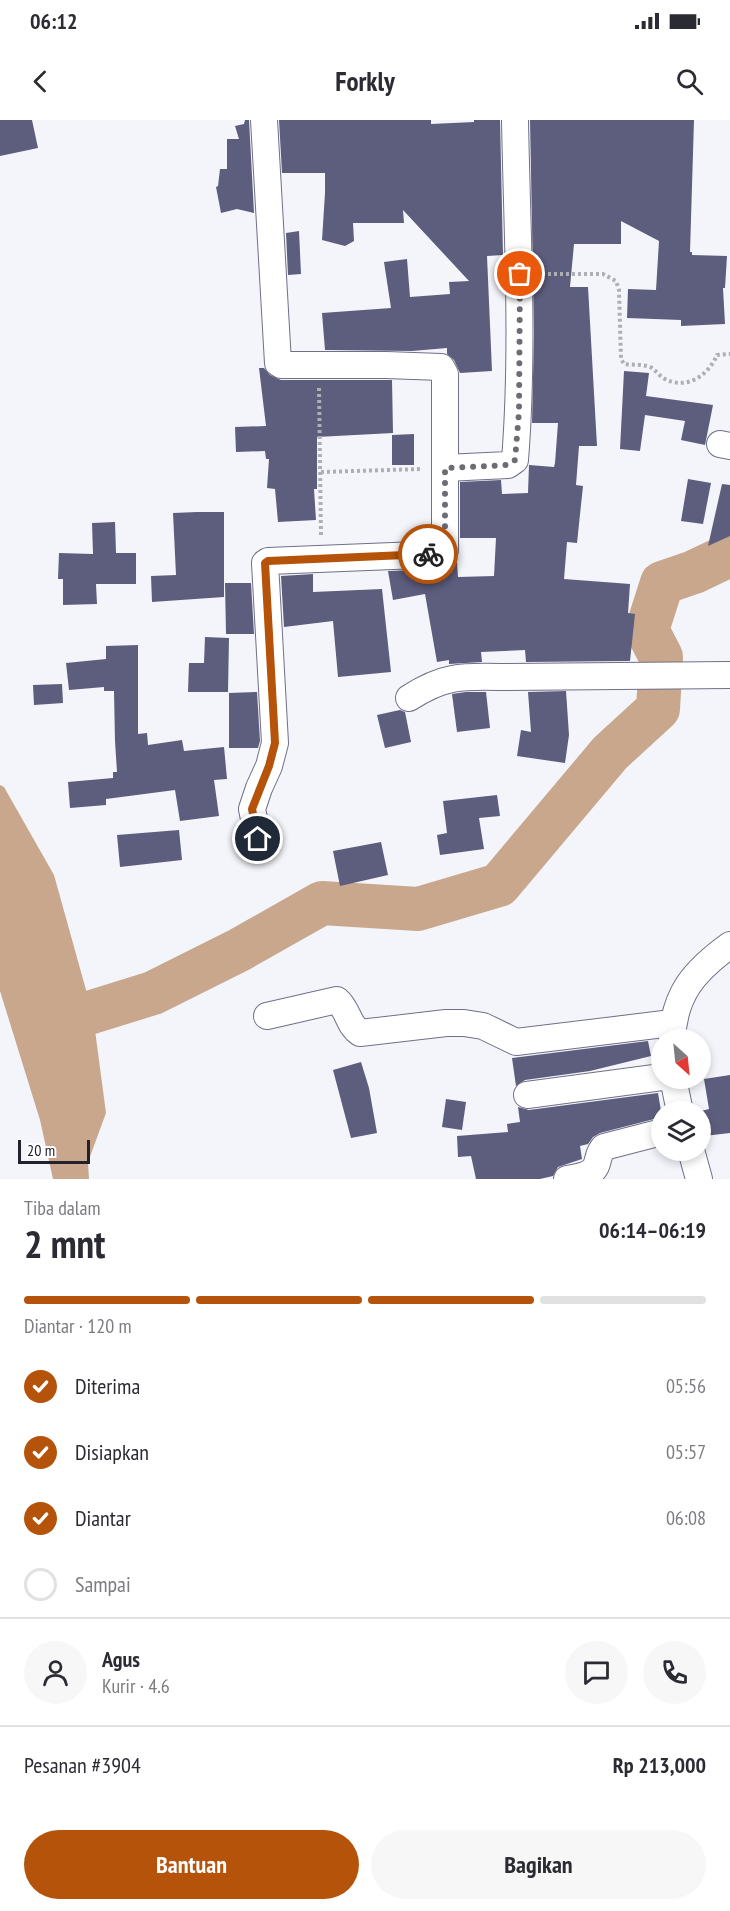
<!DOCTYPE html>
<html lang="id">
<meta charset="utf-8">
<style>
:root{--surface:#fff;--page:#f7f7f7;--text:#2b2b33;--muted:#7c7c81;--line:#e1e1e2;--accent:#b45309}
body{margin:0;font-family:"PT Sans Narrow",sans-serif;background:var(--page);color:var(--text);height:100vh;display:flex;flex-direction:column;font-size:22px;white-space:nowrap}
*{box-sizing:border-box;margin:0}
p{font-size:20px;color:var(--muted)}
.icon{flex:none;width:33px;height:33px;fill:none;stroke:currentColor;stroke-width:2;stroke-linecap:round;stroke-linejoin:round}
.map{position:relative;height:1059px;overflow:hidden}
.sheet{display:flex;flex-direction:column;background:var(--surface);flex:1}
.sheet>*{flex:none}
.needle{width:39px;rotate:153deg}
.fabs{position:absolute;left:651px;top:909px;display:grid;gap:12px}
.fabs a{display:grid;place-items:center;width:60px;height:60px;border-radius:50%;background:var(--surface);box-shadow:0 3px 9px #0003;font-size:30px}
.scale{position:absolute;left:18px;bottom:15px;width:72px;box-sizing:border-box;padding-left:6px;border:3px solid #22222c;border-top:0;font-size:16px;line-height:21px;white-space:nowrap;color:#22222c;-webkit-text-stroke:4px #fff;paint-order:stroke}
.pin{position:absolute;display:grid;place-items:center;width:51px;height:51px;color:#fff;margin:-26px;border:3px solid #fff;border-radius:50%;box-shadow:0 2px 6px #0007}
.courier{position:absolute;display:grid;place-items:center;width:60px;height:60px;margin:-30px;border:4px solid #b45309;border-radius:50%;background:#fff;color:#222;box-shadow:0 2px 8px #0007}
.headline em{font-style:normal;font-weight:700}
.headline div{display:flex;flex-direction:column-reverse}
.headline{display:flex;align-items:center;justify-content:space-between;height:102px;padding:0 24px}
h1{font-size:39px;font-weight:700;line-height:45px}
.bar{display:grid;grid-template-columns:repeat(4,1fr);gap:9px 6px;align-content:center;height:72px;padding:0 24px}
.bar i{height:8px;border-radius:4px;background:var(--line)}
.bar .selected{background:var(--accent)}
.bar p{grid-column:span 4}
.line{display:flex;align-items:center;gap:15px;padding:0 24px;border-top:2px solid var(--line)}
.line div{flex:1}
.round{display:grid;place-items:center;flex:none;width:63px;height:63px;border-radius:32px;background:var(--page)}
ol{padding:0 24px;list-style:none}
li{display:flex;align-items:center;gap:18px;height:66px}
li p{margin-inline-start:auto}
li .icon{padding:6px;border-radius:50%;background:var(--accent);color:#fff;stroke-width:4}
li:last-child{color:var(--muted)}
li i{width:33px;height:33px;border:3px solid var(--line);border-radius:50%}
.button{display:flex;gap:12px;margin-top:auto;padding:12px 24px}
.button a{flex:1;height:69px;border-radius:36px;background:var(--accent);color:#fff;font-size:24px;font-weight:700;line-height:69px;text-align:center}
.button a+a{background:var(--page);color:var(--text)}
.status{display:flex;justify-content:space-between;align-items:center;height:42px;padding:0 30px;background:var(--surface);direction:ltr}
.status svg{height:16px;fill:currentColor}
header{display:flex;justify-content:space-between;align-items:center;height:78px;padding:0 24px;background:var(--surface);font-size:27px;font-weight:700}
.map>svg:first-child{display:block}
</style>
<div class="status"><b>06:12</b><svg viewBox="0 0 49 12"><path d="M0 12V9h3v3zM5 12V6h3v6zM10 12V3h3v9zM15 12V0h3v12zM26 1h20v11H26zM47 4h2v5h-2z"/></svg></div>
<header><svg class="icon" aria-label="back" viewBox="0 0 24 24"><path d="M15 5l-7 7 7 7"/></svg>Forkly<svg class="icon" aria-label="search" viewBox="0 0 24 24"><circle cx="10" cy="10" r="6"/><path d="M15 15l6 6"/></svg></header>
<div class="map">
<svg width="730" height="1059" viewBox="0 0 730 1059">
<rect width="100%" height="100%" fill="#f4f5fa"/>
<polygon fill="#c8a78d" points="0,665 4,667 54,755 93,895 106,993 88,1042 89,1059 53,1059 40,1000 0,871"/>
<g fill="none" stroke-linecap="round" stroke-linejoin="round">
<polyline stroke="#c8a78d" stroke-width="44" points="37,909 153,873 239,830 322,783 418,789 499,765 610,633 658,589 661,537 647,510 662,463 694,452 730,435"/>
</g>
<g fill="#5d5d7e">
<polygon points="0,0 32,0 38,28 0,36"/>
<polygon points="245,0 249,0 254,93 237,89 221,93 216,67 218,66 220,49 227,49 227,19 239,19 235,6 244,4"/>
<polygon points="279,0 431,0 431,4 474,2 474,0 500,0 503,135 487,136 492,251 460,253 454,240 447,234 447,228 412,231 325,230 322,193 391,188 384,142 407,139 410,177 450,174 449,162 469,161 403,90 404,103 353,103 354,121 345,126 322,120 325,73 325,53 282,53"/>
<polygon points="530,0 694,0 690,132 692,132 692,135 727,136 725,168 723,168 725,204 681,206 681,200 627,198 628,169 656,170 659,121 621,101 621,124 574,124 570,167 588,167 597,326 579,326 576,365 583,366 577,423 567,422 564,459 630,464 628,493 635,494 630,541 526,542 525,530 481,532 482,542 449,544 449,540 437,542 425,474 393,480 388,451 444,449 457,442 458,457 494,456 496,418 460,418 460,362 501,360 502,374 528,373 529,345 554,347 555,343 558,303 532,303 534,212"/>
<polygon points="299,111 301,154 288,155 286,113"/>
<polygon points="259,248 264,248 270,255 281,260 392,260 393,313 317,317 317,369 314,369 316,400 278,402 275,369 267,368 269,339 266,339 265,331 236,332 235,307 266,306"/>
<polygon points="624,251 649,253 646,276 713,285 705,325 681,320 685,301 645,295 640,331 620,329"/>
<polygon points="414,314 414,345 392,345 392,315"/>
<polygon points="688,359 711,363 703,404 681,401"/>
<polygon points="722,364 730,365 730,416 708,426"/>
<polygon points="197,392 224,392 224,477 152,482 151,456 176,455 173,393"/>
<polygon points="115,402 116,433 136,433 136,464 96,464 97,484 63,485 63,459 58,459 59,433 93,434 92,403"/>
<polygon points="313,454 313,472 382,469 391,552 338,557 333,501 284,507 281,456"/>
<polygon points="225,463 251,463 254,514 226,514"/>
<polygon points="205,517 229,518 228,572 188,572 189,543 204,543"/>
<polygon points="138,525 138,614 147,613 148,625 182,620 184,631 224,627 227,659 214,660 219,696 180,701 175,670 106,679 106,685 70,688 68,662 113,658 113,652 117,652 115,621 114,571 104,571 104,567 69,570 66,543 106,539 106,526"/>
<polygon points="62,564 63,583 34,585 33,565"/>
<polygon points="566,571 569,615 565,643 517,636 521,610 531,612 528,572"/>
<polygon points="257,572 260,621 258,628 229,628 229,573"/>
<polygon points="466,572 486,572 490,608 457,612 452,574"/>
<polygon points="400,590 405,592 411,622 385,628 377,595"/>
<polygon points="497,675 500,696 479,698 484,729 440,735 437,715 447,713 443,681"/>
<polygon points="179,710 182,740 120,747 117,715"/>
<polygon points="381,722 388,755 340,766 333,731"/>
<polygon points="648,921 651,936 590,951 525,960 516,966 512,938"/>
<polygon points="361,942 369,968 377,1013 351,1018 333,950"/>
<polygon points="730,955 730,1013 704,1016 701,991 709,989 704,959"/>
<polygon points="658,973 662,997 600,1013 593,1017 588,1024 580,1026 582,1039 558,1047 553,1056 540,1059 476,1059 471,1036 458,1037 457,1016 508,1012 507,1004 520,1002 518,987 529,990"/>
<polygon points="446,979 466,982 462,1010 442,1007"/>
</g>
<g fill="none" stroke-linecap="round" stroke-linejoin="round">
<g stroke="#6f6f87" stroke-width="28">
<g id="minor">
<polyline points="720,324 730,326"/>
<path d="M 445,348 L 508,345 L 515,340 C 524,226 517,113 515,0"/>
<path d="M 409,578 C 444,555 463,556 503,557 L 730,555"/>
<polyline points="258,719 252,689 259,668 269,646 275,623 265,443 268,441 443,434 445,430 445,254 441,247 386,245 281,245 278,243 264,0"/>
<path d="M 267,896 L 337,880 C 348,889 348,905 360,913 L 446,903 L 464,903 L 483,906 L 516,922 L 672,903"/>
<path d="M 672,920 C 674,874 694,851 730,825"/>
<polyline points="673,958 680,992"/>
<polyline points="527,975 662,957"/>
<polyline points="691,1030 699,1059"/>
<path d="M 567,1059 C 577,1057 591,1056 596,1046 C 599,1039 598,1033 604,1027 L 662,1012"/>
</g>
</g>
<g stroke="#aeaeb5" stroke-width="4" stroke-dasharray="3 3" stroke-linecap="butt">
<path d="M 542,154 L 603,154 L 616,161 L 619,170 L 621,239 L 624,244 C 632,245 645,244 652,248 C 656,251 659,255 663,258 C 686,271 708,256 717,235 L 730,234"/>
<polyline points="319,268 321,416"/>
<polyline points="321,352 422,349"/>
</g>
<use href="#minor" stroke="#fff" stroke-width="26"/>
</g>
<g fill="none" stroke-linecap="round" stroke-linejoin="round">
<polyline stroke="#6c6c74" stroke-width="6" stroke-dasharray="0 10.8" points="428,434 443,434 445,430 445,348 508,345 515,340 519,292 520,154"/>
<polyline stroke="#b45309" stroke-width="8" points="258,719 252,689 269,646 275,623 265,443 268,441 428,434"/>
</g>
</svg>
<div class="fabs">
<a><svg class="needle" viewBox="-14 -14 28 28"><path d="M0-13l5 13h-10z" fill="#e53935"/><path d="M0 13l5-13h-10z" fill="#7c7c81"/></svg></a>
<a><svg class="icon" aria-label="layers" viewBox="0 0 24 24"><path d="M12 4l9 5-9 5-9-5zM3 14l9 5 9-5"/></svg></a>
</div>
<div class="scale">20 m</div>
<div class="pin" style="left:520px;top:154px;background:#ea580c"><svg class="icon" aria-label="bag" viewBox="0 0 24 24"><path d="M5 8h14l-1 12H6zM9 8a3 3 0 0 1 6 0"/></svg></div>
<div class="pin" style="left:258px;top:719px;background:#1f2937"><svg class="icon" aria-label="home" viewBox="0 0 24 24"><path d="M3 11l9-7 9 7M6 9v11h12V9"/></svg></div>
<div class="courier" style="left:428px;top:434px"><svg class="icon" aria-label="bike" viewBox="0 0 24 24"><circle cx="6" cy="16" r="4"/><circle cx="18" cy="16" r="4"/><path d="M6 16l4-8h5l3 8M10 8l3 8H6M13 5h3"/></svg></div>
</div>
<section class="sheet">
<div class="headline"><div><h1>2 mnt</h1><p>Tiba dalam</p></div><em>06:14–06:19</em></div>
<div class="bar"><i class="selected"></i><i class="selected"></i><i class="selected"></i><i></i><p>Diantar · 120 m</p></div>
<ol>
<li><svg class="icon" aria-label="check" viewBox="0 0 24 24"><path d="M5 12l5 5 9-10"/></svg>Diterima<p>05:56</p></li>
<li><svg class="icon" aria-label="check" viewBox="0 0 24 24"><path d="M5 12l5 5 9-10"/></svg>Disiapkan<p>05:57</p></li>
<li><svg class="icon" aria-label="check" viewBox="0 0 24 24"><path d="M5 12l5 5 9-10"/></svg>Diantar<p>06:08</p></li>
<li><i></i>Sampai</li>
</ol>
<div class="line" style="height:108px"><a class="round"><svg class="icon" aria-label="person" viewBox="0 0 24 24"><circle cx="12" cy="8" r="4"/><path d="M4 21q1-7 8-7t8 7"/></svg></a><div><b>Agus</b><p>Kurir · 4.6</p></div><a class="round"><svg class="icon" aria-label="chat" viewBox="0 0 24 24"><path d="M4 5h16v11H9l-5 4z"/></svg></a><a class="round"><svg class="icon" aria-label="phone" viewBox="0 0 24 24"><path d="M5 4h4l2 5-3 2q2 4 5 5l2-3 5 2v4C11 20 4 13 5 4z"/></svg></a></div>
<div class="line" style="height:78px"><div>Pesanan #3904</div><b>Rp 213,000</b></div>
<div class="button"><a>Bantuan</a><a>Bagikan</a></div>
</section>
